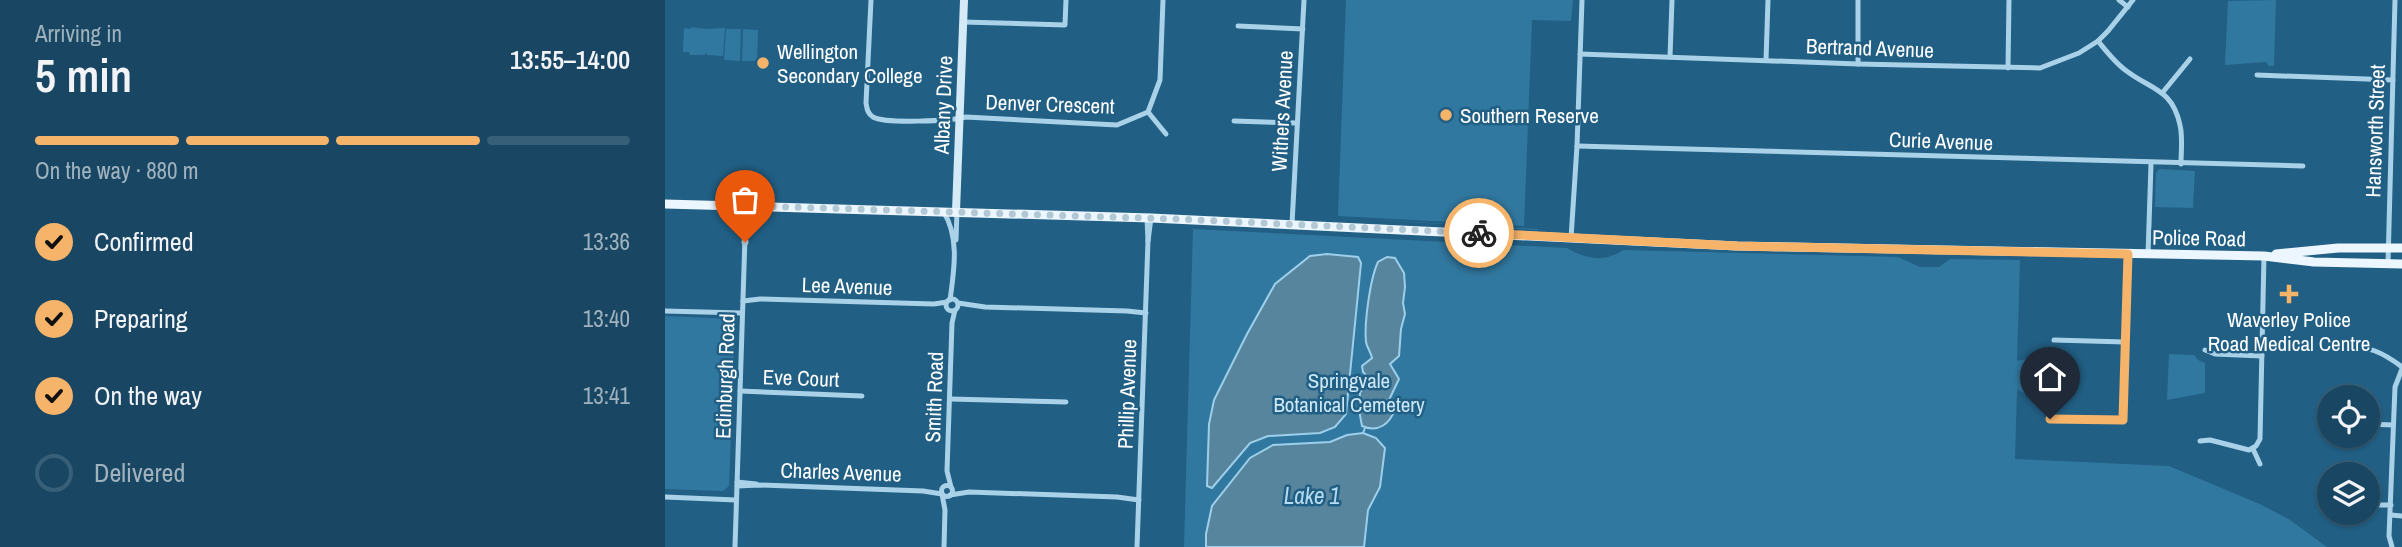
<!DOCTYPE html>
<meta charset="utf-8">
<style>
:root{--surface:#194763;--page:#224e69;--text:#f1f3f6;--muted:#9fb2be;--line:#375f78;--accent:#f6b36a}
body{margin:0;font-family:"Archivo Narrow",sans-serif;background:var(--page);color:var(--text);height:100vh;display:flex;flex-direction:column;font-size:26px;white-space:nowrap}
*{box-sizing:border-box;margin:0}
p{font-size:23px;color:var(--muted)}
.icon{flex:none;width:38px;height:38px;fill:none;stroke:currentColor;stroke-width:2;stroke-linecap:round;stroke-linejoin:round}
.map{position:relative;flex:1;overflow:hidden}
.side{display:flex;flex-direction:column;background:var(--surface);width:665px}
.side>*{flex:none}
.controls{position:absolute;left:1652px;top:385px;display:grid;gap:14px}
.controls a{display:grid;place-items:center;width:63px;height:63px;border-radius:50%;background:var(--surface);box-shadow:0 2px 5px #0004,0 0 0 2px var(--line);font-size:35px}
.pin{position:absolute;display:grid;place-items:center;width:60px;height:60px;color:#fff;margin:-72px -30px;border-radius:50% 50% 50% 0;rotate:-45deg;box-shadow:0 0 7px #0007}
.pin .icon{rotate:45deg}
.courier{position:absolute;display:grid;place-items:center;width:70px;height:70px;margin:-35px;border:5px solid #f6b36a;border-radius:50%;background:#fff;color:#222;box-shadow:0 2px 9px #0007}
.head em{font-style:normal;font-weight:600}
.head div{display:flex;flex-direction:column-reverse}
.head{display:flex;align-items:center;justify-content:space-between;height:119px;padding:0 35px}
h1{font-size:46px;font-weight:600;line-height:52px}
.bar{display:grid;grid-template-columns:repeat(4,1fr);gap:10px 7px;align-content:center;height:84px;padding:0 35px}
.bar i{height:9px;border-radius:5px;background:var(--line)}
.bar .selected{background:var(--accent)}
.bar p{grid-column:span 4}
ol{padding:0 35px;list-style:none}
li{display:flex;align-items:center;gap:21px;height:77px}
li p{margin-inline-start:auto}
li .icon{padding:7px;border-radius:50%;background:var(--accent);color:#111;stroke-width:4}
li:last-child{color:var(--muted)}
li i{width:38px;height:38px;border:4px solid var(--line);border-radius:50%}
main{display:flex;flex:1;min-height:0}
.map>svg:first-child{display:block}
</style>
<main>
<section class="side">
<div class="head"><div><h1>5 min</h1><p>Arriving in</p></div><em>13:55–14:00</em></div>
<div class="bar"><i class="selected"></i><i class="selected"></i><i class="selected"></i><i></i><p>On the way · 880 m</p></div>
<ol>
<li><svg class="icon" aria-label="check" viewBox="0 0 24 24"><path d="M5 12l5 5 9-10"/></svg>Confirmed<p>13:36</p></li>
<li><svg class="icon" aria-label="check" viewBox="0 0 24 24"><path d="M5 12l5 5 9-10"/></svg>Preparing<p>13:40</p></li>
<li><svg class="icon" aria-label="check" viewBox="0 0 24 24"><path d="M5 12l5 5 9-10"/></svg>On the way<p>13:41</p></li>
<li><i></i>Delivered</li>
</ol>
</section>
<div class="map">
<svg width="1737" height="547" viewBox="0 0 1737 547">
<rect width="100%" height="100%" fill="#215f84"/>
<g fill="#3178a0">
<polygon points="681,0 908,0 906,21 867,20 859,226 673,216"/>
<polygon points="1611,0 1609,66 1604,66 1601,62 1560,65 1563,1"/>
<polygon points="26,27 41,29 60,28 58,56 43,55 40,53 40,55 25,55 24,52 18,52 19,28 26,29"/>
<polygon points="61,29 76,29 75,61 59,60"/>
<polygon points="78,29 93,30 92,61 77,61"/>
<polygon points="1494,169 1530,171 1528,208 1490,207 1491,173"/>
<polygon points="696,219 874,229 872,230"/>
<path d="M 528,229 L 902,248 C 921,259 939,263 958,250 L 1233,257 L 1255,267 L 1274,267 L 1285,259 L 1355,260 L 1352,361 L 1391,352 L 1385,370 L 1390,407 L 1382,407 L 1352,389 L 1350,459 L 1504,466 L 1597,505 L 1625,520 L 1662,547 L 519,547 Z"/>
<polygon points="0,316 70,319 64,486 58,491 0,489"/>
<polygon points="1504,354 1529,355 1533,360 1540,363 1540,393 1502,400"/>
</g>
<g fill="#58859e" stroke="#9dcfea" stroke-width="2">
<polygon points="662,254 693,257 696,263 681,414 670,427 655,433 603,436 585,443 547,488 542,486 544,424 549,400 582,334 610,284 645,256"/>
<path d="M 722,257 L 730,258 L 739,273 L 740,287 L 738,303 L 740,314 L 736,329 L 734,356 L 725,364 L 734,379 L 724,400 L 730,409 C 725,424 713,433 697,426 L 694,410 L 695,392 L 705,383 L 705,379 L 698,372 L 697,366 L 707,358 C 706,352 702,348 701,342 C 699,324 705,279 713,262 Z"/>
<polygon points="698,433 711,438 720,448 715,487 703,510 699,547 541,547 541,534 547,506 585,458 608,445 665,442 682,435"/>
</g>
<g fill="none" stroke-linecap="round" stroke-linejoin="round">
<polyline stroke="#9dcfea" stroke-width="2" points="698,433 700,428"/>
<g stroke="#a9d2e9" stroke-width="5">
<path d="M 206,0 L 201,103 C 202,108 202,113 208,117 C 220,124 286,121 301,117 L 452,125 L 483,112 L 495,80 L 498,0"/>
<polyline points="1454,0 1463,7"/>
<polyline points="298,22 400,25 401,0"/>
<polyline points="573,26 638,29"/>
<path d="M 1433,41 C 1442,52 1451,64 1463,72 C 1487,90 1507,89 1515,125 C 1518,137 1516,151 1516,164"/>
<polyline points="915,54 1193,64 1375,68 1414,53 1433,41 1443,31 1468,0"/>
<polyline points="1005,57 1007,0"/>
<polyline points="1101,60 1103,0"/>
<polyline points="1193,64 1193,0"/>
<polyline points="1343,68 1344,0"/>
<polyline points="1592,75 1728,80"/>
<polyline points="1498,92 1525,59"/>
<polyline points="483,112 501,134"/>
<polyline points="569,121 631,123"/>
<polyline points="912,146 1638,166"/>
<path d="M 278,211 C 295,237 289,271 285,300"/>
<polyline points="627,224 639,0"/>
<polyline points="906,238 912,146 917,0"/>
<polyline points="291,240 292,211"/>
<polyline points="483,241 486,218"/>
<polyline points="1483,255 1486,164"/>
<polyline points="1723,264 1730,0"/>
<circle cx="287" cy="305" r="6"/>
<polyline points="78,301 95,299 269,304 282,302"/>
<polyline points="293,303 320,307 462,311 481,313"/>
<polyline points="0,311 77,313"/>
<polyline points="1389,340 1460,342"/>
<path d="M 1678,345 C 1704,347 1716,351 1737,367"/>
<polyline points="1540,350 1550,354 1597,356"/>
<polyline points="75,391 197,396"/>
<polyline points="285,399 401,402"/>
<polyline points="1385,419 1458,420 1463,254"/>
<polyline points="1703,424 1728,425"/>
<polyline points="1535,441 1545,440 1584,450 1591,446 1595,439 1599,256"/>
<polyline points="1588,449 1595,464"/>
<polyline points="72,482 91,484"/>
<circle cx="282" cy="491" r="5.5"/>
<polyline points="72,486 94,485 258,491 277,494"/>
<polyline points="286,487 282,471 287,323 290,310"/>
<polyline points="277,494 280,510 279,547"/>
<polyline points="285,495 304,492 452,497 474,500"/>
<polyline points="0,497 71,500"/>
<polyline points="1703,505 1726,505"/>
<polyline points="1726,515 1737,516"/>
<polyline points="70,547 81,206"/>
<polyline points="472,547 483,241 482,218"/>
<polyline points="1727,547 1724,536 1730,387 1737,369"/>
</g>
<polyline stroke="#d4eaf7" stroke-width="8" points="291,211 299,0"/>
<g stroke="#ecf6fe" stroke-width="9">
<polyline points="0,204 486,218 1072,246 1599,256 1649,262 1737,264"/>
<polyline points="1611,254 1673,248 1737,248"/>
</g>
</g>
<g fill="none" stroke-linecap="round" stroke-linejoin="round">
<polyline stroke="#b1c7d4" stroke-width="7" stroke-dasharray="0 12.6" points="80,242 81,206 92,206 510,219 814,233"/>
<polyline stroke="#f6b36a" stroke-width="9" points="814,233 1072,246 1463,254 1458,420 1385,419"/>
</g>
<g fill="#f6b36a" stroke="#215f84" stroke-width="2.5">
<circle cx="98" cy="63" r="7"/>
<circle cx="781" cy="115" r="7"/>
<path d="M1620.5 283.5h7v7h7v7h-7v7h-7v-7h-7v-7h7z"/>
</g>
<g text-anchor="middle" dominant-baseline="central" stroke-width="5" stroke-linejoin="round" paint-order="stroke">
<g font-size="21" fill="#fff" stroke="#215f84">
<text transform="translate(1205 48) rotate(2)">Bertrand Avenue</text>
<text transform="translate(385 104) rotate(2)">Denver Crescent</text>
<text transform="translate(278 105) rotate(-88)">Albany Drive</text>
<text transform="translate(617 111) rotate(-87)">Withers Avenue</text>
<text transform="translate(1710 131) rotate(-88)">Hansworth Street</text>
<text transform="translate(1276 141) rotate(2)">Curie Avenue</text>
<text transform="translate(1534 238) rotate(1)">Police Road</text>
<text transform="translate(182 286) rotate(2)">Lee Avenue</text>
<text transform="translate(60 376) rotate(-88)">Edinburgh Road</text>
<text transform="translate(136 378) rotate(2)">Eve Court</text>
<text transform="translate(462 394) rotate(-88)">Phillip Avenue</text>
<text transform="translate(269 397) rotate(-88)">Smith Road</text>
<text transform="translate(176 472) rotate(2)">Charles Avenue</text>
</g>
<g font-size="21" fill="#fff" stroke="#215f84" text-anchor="start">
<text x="112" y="51">Wellington<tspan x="112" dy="24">Secondary College</tspan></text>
<text x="795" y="115">Southern Reserve</text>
<text x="1624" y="319" text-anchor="middle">Waverley Police<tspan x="1624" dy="24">Road Medical Centre</tspan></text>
</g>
<g font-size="21" fill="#cde8f7" stroke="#215f84">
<text x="684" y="380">Springvale<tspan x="684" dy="24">Botanical Cemetery</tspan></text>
</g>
<g font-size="23" font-style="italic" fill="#b5dbf0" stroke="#215f84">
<text x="647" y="495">Lake 1</text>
</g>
</g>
</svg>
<div class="controls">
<a><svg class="icon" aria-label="locate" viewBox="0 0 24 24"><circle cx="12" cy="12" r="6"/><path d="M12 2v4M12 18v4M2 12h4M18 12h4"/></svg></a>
<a><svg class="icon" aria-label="layers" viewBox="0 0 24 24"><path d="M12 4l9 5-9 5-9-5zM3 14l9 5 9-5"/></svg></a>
</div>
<div class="pin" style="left:80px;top:242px;background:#ea580c"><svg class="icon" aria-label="bag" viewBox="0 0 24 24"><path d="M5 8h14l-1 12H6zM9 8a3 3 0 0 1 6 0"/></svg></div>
<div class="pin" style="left:1385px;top:419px;background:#1f2937"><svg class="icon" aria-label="home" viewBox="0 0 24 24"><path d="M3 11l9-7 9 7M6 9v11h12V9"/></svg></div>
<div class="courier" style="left:814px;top:233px"><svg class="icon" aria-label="bike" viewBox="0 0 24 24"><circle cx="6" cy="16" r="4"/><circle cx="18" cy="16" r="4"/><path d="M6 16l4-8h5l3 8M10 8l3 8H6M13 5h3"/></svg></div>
</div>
</main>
